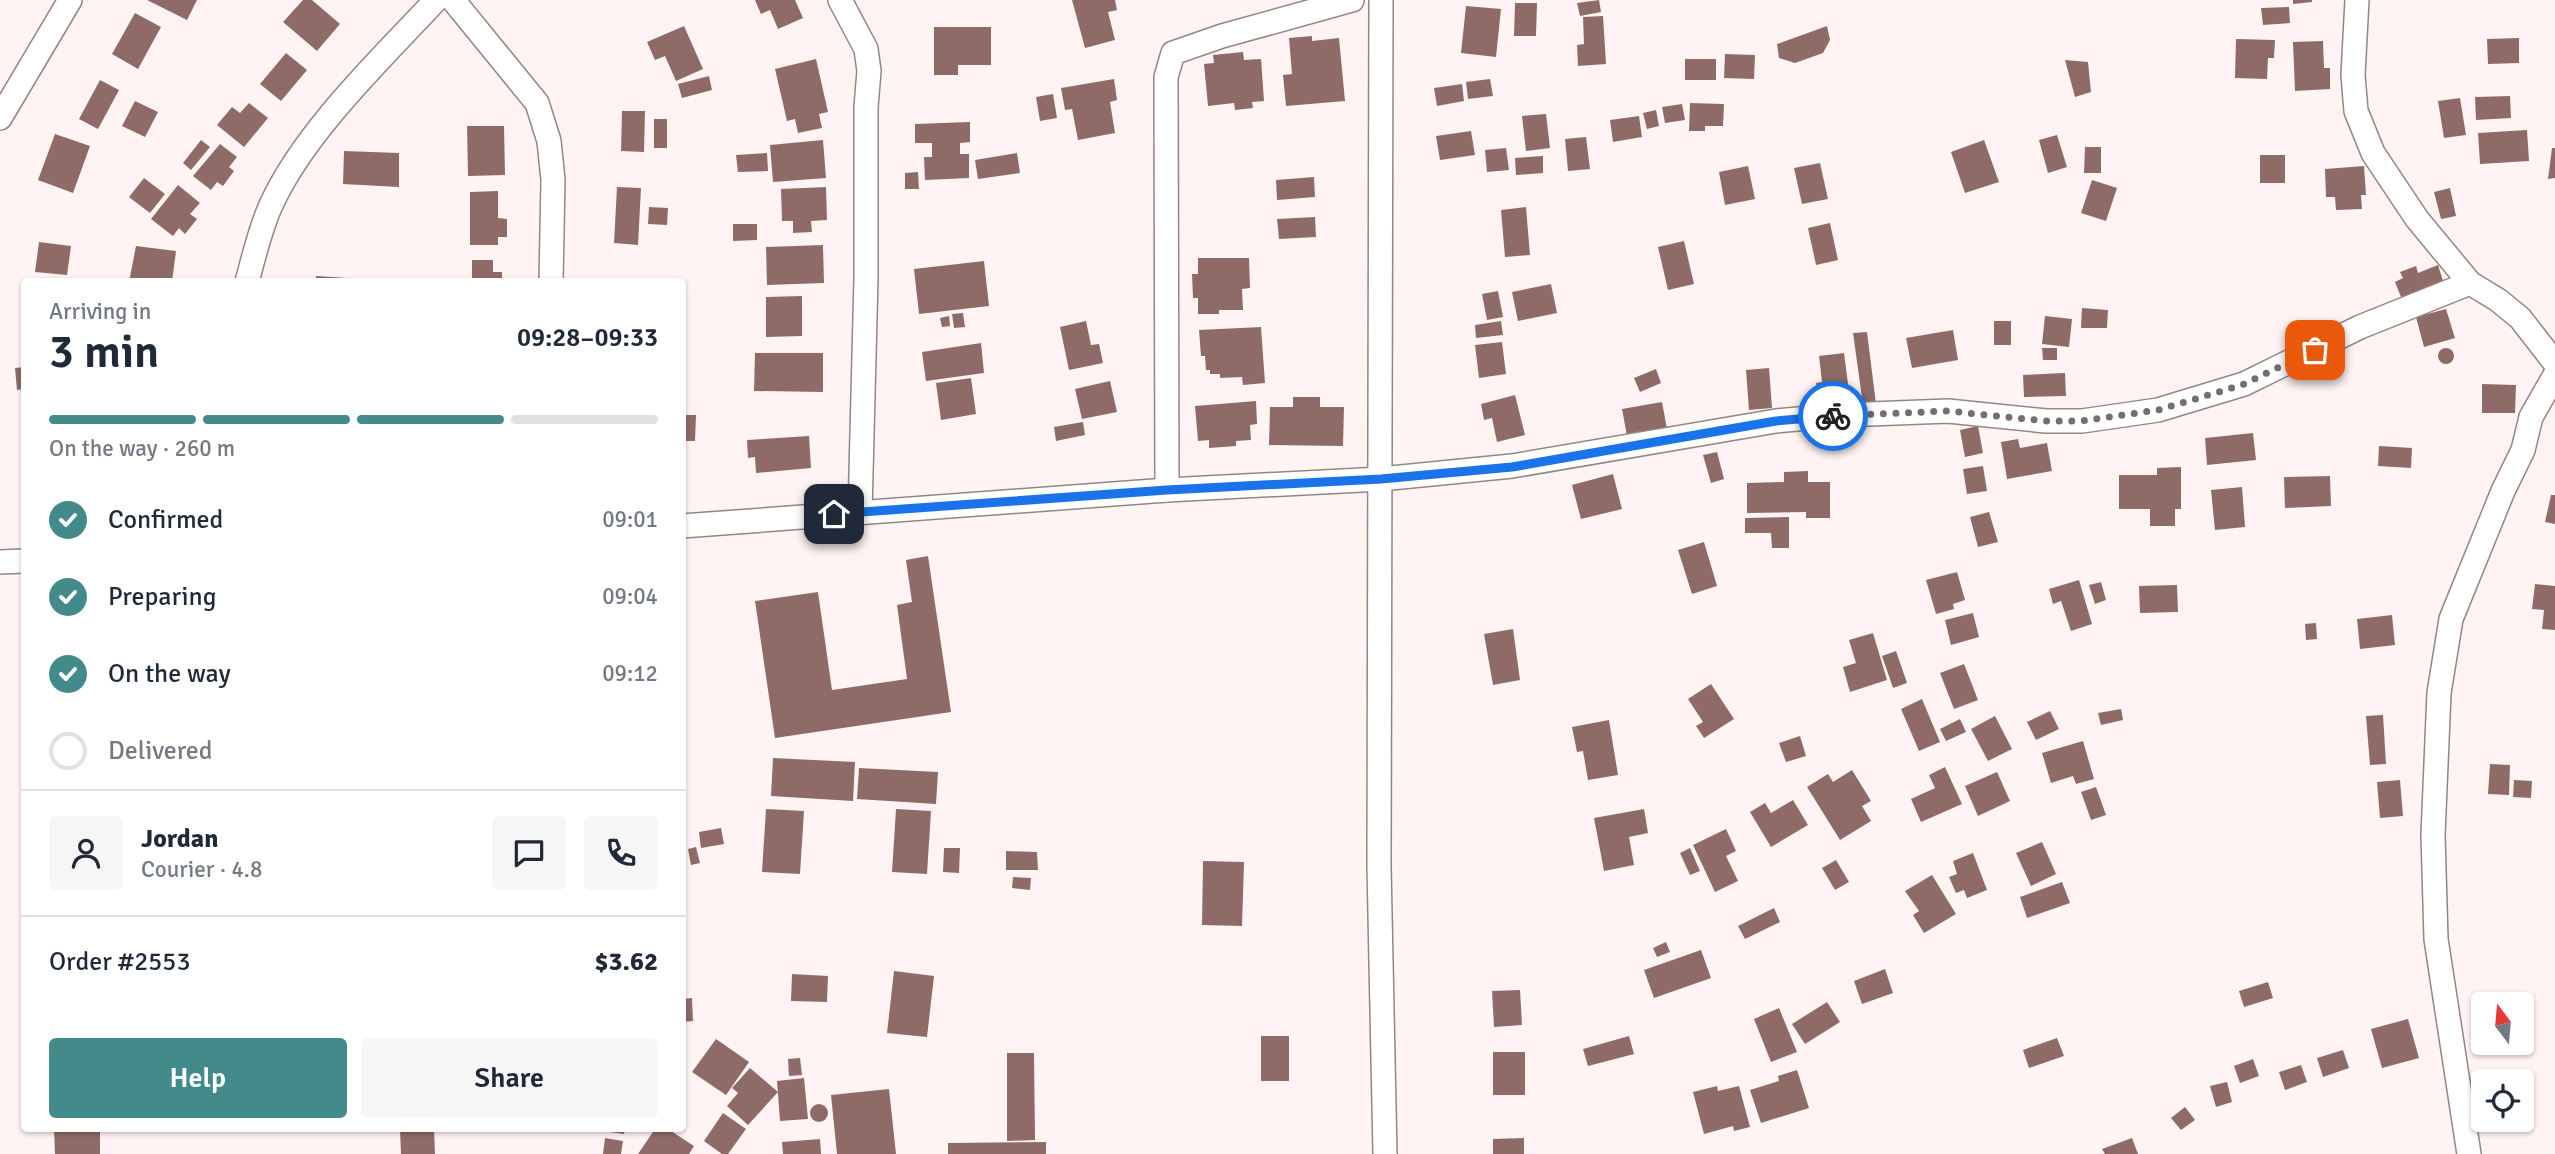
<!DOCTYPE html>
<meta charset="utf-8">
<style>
:root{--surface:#fff;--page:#f6f6f7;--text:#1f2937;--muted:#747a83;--line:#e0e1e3;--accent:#438b8b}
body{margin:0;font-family:Signika,sans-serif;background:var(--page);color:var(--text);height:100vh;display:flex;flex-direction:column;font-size:26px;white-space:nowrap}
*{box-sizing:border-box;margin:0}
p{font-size:23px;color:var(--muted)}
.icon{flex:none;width:38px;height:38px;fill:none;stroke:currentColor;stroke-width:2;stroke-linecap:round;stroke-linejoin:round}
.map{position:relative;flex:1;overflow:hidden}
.sheet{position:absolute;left:21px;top:278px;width:665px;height:854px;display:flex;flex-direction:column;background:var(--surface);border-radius:7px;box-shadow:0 2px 5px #0004}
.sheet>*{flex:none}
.needle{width:46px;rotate:344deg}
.controls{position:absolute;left:2471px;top:992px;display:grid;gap:14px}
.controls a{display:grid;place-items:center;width:63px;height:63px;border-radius:7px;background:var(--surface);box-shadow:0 2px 5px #0004;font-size:35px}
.pin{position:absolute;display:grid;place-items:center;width:60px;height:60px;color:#fff;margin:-30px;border-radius:14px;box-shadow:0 4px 10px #0006}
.courier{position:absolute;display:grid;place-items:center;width:70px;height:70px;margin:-35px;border:5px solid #1a73e8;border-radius:50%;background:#fff;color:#222;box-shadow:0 2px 9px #0007}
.headline em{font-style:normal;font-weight:600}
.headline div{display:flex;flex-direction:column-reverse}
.headline{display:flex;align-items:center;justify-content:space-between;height:119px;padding:0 28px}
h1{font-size:46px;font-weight:600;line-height:52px}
.bar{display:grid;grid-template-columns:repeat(4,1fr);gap:10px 7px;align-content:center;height:84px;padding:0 28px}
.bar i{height:9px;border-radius:5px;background:var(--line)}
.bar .active{background:var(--accent)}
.bar p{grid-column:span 4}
.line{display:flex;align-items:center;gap:18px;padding:0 28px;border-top:2px solid var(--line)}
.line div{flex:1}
.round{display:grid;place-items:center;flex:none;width:74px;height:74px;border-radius:7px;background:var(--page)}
ol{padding:0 28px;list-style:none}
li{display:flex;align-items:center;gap:21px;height:77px}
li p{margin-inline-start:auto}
li .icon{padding:7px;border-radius:50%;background:var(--accent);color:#fff;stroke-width:4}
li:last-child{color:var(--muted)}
li i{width:38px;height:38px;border:4px solid var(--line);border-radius:50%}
.cta{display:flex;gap:14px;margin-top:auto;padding:14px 28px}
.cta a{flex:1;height:80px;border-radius:7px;background:var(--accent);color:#fff;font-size:28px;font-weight:600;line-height:80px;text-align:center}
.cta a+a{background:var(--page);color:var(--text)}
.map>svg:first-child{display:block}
</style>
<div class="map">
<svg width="2555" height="1154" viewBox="0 0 2555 1154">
<rect width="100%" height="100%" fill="#fff4f3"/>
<g fill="#8f6b68">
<polygon points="147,0 197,0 187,20"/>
<polygon points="303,0 312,0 340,24 317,51 283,22"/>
<polygon points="755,0 795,0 803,18 778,29 770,10 761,14"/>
<polygon points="1072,0 1115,0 1117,10 1108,12 1115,40 1085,48"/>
<polygon points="1599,0 1601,12 1580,16 1577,3"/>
<polygon points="2293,0 2312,0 2312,2 2293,4"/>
<polygon points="1515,3 1537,3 1536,36 1514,36"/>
<polygon points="1466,6 1501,9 1496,57 1461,53"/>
<polygon points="2289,7 2290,23 2263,25 2261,8"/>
<polygon points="135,13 161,27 138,69 112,54"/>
<polygon points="1603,16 1606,64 1578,66 1577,45 1584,44 1583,17"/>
<polygon points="684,26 703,69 676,81 665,56 655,60 647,42"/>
<polygon points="1827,26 1830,40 1823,53 1795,63 1779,58 1777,44"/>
<polygon points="934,27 991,27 991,65 958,65 958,75 934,75"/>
<polygon points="1312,36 1312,41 1339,38 1345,101 1286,106 1283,75 1292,74 1289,38"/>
<polygon points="2519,38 2519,63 2488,64 2487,39"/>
<polygon points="2236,39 2275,40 2274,58 2268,58 2267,79 2235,78"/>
<polygon points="2323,41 2324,68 2330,68 2330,89 2295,91 2293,42"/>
<polygon points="1243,52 1244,60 1261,59 1264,101 1252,102 1253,108 1235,110 1234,103 1208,106 1204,64 1214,63 1213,55"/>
<polygon points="286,53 307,70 281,101 260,84"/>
<polygon points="1725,54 1755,55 1754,79 1724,78"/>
<polygon points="816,59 828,112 819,114 822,128 798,133 795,119 787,121 775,69"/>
<rect x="1685" y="59" width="31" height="21"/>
<polygon points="2065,60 2088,62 2091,92 2075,97"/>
<polygon points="709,76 712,90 682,98 678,84"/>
<polygon points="1114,79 1117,100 1110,102 1115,133 1078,140 1072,109 1065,110 1061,88"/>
<polygon points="1490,79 1493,96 1468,99 1466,82"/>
<polygon points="100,80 119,90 98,129 79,119"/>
<polygon points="1462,84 1464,101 1437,106 1434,88"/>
<polygon points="1053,94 1057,118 1040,121 1036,97"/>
<polygon points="2510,96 2511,118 2476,120 2475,97"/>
<polygon points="2460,98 2466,135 2444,138 2438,101"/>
<polygon points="135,101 158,112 145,137 122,126"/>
<polygon points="249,103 268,118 244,147 217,125 232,107 240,113"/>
<polygon points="1690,103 1724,104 1723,126 1705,126 1705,131 1689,131"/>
<polygon points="1682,104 1685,120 1665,123 1662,107"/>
<polygon points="1656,110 1659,126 1647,129 1643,113"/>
<polygon points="622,111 645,111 644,152 621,151"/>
<polygon points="1546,114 1550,148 1526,151 1522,116"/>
<polygon points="1639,116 1642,137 1613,142 1610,120"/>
<rect x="654" y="119" width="13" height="29"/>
<polygon points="970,122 970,142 960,143 960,154 969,154 969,178 925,180 924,157 932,157 932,143 915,143 915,124"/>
<polygon points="467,126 504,126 505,175 468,176"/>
<polygon points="2527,130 2529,161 2480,164 2478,133"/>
<polygon points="1471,131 1475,155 1440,160 1436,136"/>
<polygon points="55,134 90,146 73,193 38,180"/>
<polygon points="2057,135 2067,167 2048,173 2039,140"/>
<polygon points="1586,137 1590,169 1568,171 1565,139"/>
<polygon points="201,140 210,147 191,170 183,163"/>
<polygon points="823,140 826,178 773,182 770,145"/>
<polygon points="1984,140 1999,182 1965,193 1951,152"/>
<polygon points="220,144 237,157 229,167 234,171 223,186 217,182 211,190 193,176"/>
<polygon points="2085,147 2101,147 2101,173 2084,173"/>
<polygon points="1506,148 1509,170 1487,172 1485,150"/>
<polygon points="2552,148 2555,148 2555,178 2548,179"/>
<polygon points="344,151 399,153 399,187 343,184"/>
<polygon points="767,153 768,171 738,172 736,155"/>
<polygon points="1017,153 1020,173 978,179 975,160"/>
<rect x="2260" y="155" width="25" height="28"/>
<polygon points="1543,156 1543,173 1516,175 1515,158"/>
<polygon points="1820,163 1828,199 1802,204 1794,168"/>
<polygon points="1748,166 1755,199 1725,205 1719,172"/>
<polygon points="2364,166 2366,195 2361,195 2362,209 2336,210 2335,197 2326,197 2325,169"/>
<polygon points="918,172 919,189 905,189 905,173"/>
<polygon points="1314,177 1315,197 1277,200 1276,180"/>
<polygon points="144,178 165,194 150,213 129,197"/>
<polygon points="2092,180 2117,188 2106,221 2081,213"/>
<polygon points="178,185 200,203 190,214 197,219 185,234 179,228 173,236 151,219"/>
<polygon points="617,187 641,188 638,245 614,243"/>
<polygon points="826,187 827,220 811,221 812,232 793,233 793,221 782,221 781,189"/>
<polygon points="2450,188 2456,216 2441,219 2434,192"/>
<polygon points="498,191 498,218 507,219 507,237 498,237 498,245 470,245 470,192"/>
<polygon points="649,207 668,208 667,225 648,224"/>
<polygon points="1526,207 1530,255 1505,257 1501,210"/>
<polygon points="1315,217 1316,237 1279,239 1277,219"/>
<polygon points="1830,223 1838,260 1816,265 1808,228"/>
<polygon points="733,224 757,224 757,240 733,241"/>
<polygon points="1684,241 1694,284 1668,290 1658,247"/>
<polygon points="39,242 71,246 67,275 35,272"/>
<polygon points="823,245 824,283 767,285 766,247"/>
<polygon points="136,246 176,251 172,282 129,282"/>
<polygon points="1198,258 1249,258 1250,288 1242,289 1243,310 1219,310 1219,314 1198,314 1198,298 1193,298 1192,274 1198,274"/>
<polygon points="472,260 493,260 493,272 502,272 502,282 472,282"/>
<polygon points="984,261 989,306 919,314 914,269"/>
<polygon points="2438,265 2443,281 2401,297 2395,282 2403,278 2400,272 2416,266 2418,273"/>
<polygon points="316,276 347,278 346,282 316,282"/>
<polygon points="1551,284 1557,313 1518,321 1512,292"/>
<polygon points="1498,291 1503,317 1487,320 1482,294"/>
<polygon points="802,296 802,336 766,337 766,297"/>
<polygon points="2082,308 2108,310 2107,328 2081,328"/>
<polygon points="2446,309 2455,338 2424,347 2416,317"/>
<polygon points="963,313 965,327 954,328 952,314"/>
<polygon points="949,316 950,326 942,327 940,318"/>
<polygon points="2045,316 2072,319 2069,347 2042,344"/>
<polygon points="1086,321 1091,345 1099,344 1103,363 1069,370 1060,327"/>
<polygon points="1501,321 1503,335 1476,338 1475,325"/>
<rect x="1994" y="321" width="17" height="24"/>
<polygon points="1261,327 1265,383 1243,385 1242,377 1220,378 1220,374 1210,374 1210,370 1206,370 1205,356 1201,356 1199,330"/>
<polygon points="1953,330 1958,360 1912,368 1906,338"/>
<polygon points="1867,332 1876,404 1863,405 1853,333"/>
<polygon points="1502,342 1506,374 1479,378 1475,345"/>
<polygon points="981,343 984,373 926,381 922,352"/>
<circle cx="2446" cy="356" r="8"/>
<polygon points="2042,348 2057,348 2057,360 2043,360"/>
<polygon points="755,353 823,353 823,392 754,391"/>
<polygon points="1844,353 1850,399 1819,404 1816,383 1822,382 1819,356"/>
<polygon points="24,367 24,389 17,390 15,368"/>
<polygon points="1769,368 1772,408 1749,410 1746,370"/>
<polygon points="1656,369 1661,383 1640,392 1634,378"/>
<polygon points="2065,373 2066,396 2024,397 2023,375"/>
<polygon points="971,378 976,414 941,420 936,383"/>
<polygon points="1110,381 1117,412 1082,419 1075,389"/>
<polygon points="2482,384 2516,385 2515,413 2482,413"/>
<polygon points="1515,395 1525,435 1497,442 1492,418 1484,420 1481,404"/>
<polygon points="1293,397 1320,397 1320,407 1344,407 1343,446 1269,445 1270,407 1293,407"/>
<polygon points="1256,401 1257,424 1250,425 1251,440 1236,441 1236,446 1209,448 1209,440 1198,441 1195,406"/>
<polygon points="1662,402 1667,429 1627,436 1622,409"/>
<polygon points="682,415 696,415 695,441 682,441"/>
<polygon points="1083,422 1085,435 1056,441 1054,427"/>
<polygon points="1978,426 1983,453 1965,457 1960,430"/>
<polygon points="2253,433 2256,460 2207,465 2205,438"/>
<polygon points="809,436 811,468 756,473 755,457 748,458 747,440"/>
<polygon points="2018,439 2020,448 2047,443 2052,471 2007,479 2001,442"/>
<polygon points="2379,446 2412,448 2411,468 2378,466"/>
<polygon points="1717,452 1724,479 1711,483 1703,455"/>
<polygon points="1983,466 1987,491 1967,494 1963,469"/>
<polygon points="2181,467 2181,509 2175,509 2175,526 2150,526 2150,509 2119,509 2119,475 2157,475 2157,468"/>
<polygon points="1808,471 1808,482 1830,482 1830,518 1806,518 1806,512 1747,513 1747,483 1784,482 1784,472"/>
<polygon points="1613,474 1622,509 1581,519 1572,485"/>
<polygon points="2330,476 2331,506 2285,508 2284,477"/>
<polygon points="2242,487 2245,527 2215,530 2211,490"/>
<polygon points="2551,495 2555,495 2555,524 2545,522"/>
<polygon points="1989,512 1998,542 1978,547 1970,517"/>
<polygon points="1789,517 1789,548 1772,548 1771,533 1745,533 1745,518"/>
<polygon points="1704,542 1717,586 1692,594 1678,550"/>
<polygon points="928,556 951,712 775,738 755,601 818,592 832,690 907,679 897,605 912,602 906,560"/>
<polygon points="1957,572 1965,600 1953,604 1954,609 1936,614 1926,580"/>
<polygon points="2079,580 2092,624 2071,631 2061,601 2053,604 2049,589"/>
<polygon points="2101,582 2106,600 2095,604 2089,585"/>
<polygon points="2535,584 2555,586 2555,630 2542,629 2544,610 2532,609"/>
<polygon points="2177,585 2178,612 2140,613 2139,586"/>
<polygon points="1973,613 1979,637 1951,645 1945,620"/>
<polygon points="2392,615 2395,645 2360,649 2357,619"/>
<polygon points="2316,623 2317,639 2306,640 2305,624"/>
<polygon points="1513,629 1520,680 1493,685 1484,634"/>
<polygon points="1873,633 1887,680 1850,692 1843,667 1856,663 1849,640"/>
<polygon points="1896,651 1907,683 1893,688 1882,656"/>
<polygon points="1964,664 1978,700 1954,709 1940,673"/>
<polygon points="1711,684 1734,719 1704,738 1696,726 1703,722 1688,699"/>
<polygon points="1922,699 1940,742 1919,751 1901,709"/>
<polygon points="2121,709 2123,720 2101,725 2098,713"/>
<polygon points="2050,711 2059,729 2036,740 2027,722"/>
<polygon points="2383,715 2386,764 2370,765 2366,716"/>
<polygon points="1995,716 2012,749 1988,761 1971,729"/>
<polygon points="1960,719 1966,732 1946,741 1940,729"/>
<polygon points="1609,720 1618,775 1588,780 1583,751 1577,752 1572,727"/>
<polygon points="1800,736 1806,756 1786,762 1779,743"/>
<polygon points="2083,741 2094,779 2076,784 2073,776 2051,783 2042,753"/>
<polygon points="773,758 855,762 853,801 771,796"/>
<polygon points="2490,764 2510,765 2509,795 2488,794"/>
<polygon points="1945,767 1962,804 1921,822 1911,799 1935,788 1929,775"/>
<polygon points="859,768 938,772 936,804 857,799"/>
<polygon points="1852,770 1871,801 1862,806 1871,821 1840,840 1807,787 1828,774 1833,782"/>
<polygon points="1997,772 2010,801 1978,816 1965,786"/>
<polygon points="2400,780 2403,816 2380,818 2377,782"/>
<polygon points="2514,780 2532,781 2531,798 2513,797"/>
<polygon points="2096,787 2106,815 2091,820 2081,792"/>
<polygon points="1793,800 1808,825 1771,847 1750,812 1765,803 1771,813"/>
<polygon points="766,809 804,811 800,874 762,872"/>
<polygon points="896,809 931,811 927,874 892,872"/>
<polygon points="1644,809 1648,833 1629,837 1634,865 1604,871 1594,818"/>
<polygon points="721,828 724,844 701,848 699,832"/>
<polygon points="1726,829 1736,851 1726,856 1738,881 1715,892 1693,845"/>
<polygon points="2042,842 2056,874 2031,886 2016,853"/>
<polygon points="696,847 700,863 691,865 688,849"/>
<polygon points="944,848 960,848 959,873 943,872"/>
<polygon points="1690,848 1700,871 1690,875 1680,853"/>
<polygon points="1006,851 1037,852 1038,870 1006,870"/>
<polygon points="1973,853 1987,890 1967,898 1964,890 1956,893 1949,877 1957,874 1953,861"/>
<polygon points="1836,860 1849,882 1835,890 1822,868"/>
<polygon points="1203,861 1244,862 1242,926 1202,925"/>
<polygon points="1932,875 1956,914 1924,933 1913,915 1919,911 1905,891"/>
<polygon points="1013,877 1031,878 1030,890 1012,888"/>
<polygon points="2062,882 2070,903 2027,918 2020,897"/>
<polygon points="1774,908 1780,922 1745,939 1738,926"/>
<polygon points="1666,942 1670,952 1657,957 1653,948"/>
<polygon points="1701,950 1711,978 1654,998 1644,970"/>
<polygon points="1885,969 1893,993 1862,1004 1854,981"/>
<polygon points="894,971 934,976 927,1037 887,1033"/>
<polygon points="792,974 828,976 827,1002 791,1001"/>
<polygon points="2268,982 2273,998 2244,1007 2239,991"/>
<polygon points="1520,990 1522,1025 1494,1027 1492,991"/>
<polygon points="692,998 693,1021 682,1022 682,999"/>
<polygon points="1827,1002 1840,1022 1805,1044 1792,1024"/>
<polygon points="1779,1008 1797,1052 1771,1062 1754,1019"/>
<polygon points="2408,1019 2419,1058 2382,1068 2371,1029"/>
<rect x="1261" y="1036" width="28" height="45"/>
<polygon points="1629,1036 1634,1054 1588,1066 1583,1049"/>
<polygon points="2057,1038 2064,1056 2029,1068 2023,1050"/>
<polygon points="716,1039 749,1062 726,1095 692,1072"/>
<polygon points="2343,1050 2349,1068 2323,1077 2317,1058"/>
<rect x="1493" y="1052" width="32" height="43"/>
<polygon points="1007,1053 1034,1053 1035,1140 1007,1141"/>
<polygon points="800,1058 802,1075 789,1076 788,1059"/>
<polygon points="2253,1059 2259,1076 2240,1083 2234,1066"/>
<polygon points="2301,1065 2307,1082 2285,1090 2279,1072"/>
<polygon points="750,1068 778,1092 748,1125 727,1106 738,1093 732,1088"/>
<polygon points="1797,1070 1809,1108 1761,1123 1750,1090 1779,1081 1778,1076"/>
<polygon points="804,1078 808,1119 780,1121 777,1081"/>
<polygon points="2227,1082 2232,1102 2216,1107 2210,1086"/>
<polygon points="1717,1086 1718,1091 1739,1086 1750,1127 1734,1131 1733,1126 1704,1134 1693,1092"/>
<polygon points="889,1089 896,1154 837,1154 831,1095"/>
<circle cx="819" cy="1113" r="9"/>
<polygon points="2185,1107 2195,1120 2181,1130 2171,1118"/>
<polygon points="723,1113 746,1129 728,1154 722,1154 704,1141"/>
<polygon points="54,1129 100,1129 100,1154 55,1154"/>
<polygon points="400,1129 434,1129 435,1154 401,1154"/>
<polygon points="604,1129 625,1129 624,1134 603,1131"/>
<polygon points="655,1129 668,1129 694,1146 689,1154 638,1154"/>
<polygon points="605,1138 623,1141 621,1154 603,1154"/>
<polygon points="1524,1138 1524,1154 1493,1154 1493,1139"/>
<polygon points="2132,1138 2138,1154 2105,1154 2102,1149"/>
<polygon points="820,1139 821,1154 783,1154 782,1142"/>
<polygon points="1046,1142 1046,1154 948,1154 948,1143"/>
</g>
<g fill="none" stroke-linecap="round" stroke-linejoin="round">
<g stroke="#958583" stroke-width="26">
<g id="minor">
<polyline points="453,0 537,103 549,141 553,180 551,282"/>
<polyline points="840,0 866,49 869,71 866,107 866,278 860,512"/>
<polyline points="1381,0 1379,866 1385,1154"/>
<polyline points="2357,0 2353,75 2356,111 2373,153 2417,219 2470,283 2498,300 2520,318 2555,363"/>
<polyline points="0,118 70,0"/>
<path d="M 247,282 C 254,256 260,229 271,205 C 304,132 381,59 436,0"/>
<polyline points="1167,490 1166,77 1173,53 1222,36 1352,0"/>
<polyline points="682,526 1167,490 1381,479 1512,466 1776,421 1843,415 1948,411 2046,421 2082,421 2158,410 2244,384 2360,327 2470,283"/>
<polyline points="0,562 24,561"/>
<polyline points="2469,1154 2436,939 2433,835 2439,693 2451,619 2503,491 2523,450 2531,417 2555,375"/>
</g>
</g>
<use href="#minor" stroke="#fff" stroke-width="23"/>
</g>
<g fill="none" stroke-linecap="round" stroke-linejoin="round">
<polyline stroke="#766e6d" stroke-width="7" stroke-dasharray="0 12.6" points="1833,416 1948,411 2046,421 2081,421 2158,410 2222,391 2244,384 2315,350"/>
<polyline stroke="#1a73e8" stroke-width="9" points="834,514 1167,490 1381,479 1512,467 1776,421 1833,416"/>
</g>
</svg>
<div class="controls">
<a><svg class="needle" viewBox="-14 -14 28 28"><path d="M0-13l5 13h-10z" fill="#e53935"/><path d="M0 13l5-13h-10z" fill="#747a83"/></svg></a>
<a><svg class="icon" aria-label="locate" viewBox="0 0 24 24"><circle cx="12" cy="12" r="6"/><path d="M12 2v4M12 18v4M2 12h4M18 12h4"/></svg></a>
</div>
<div class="pin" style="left:2315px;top:350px;background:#ea580c"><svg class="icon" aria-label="bag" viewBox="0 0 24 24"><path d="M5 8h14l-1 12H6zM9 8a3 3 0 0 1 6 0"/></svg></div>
<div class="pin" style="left:834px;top:514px;background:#1f2937"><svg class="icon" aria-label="home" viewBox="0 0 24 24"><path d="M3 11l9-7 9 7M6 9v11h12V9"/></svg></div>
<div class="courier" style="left:1833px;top:416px"><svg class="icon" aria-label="bike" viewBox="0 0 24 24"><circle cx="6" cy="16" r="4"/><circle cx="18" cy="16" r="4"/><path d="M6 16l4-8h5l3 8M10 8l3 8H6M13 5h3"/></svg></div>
<section class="sheet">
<div class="headline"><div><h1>3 min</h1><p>Arriving in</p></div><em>09:28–09:33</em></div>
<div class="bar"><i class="active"></i><i class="active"></i><i class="active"></i><i></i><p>On the way · 260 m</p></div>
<ol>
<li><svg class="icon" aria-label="check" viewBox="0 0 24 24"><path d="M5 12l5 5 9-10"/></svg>Confirmed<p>09:01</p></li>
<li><svg class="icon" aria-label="check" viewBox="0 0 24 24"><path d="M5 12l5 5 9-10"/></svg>Preparing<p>09:04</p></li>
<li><svg class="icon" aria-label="check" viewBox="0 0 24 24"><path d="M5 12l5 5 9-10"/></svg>On the way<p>09:12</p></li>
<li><i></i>Delivered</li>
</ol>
<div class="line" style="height:126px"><a class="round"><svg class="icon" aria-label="person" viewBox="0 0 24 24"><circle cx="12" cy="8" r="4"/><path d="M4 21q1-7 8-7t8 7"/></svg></a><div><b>Jordan</b><p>Courier · 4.8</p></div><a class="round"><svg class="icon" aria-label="chat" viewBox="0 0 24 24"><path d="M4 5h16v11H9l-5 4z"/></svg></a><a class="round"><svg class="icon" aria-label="phone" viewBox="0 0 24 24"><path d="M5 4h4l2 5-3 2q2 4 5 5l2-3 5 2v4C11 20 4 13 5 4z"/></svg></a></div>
<div class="line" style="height:91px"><div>Order #2553</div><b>$3.62</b></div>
<div class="cta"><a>Help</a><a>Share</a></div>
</section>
</div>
